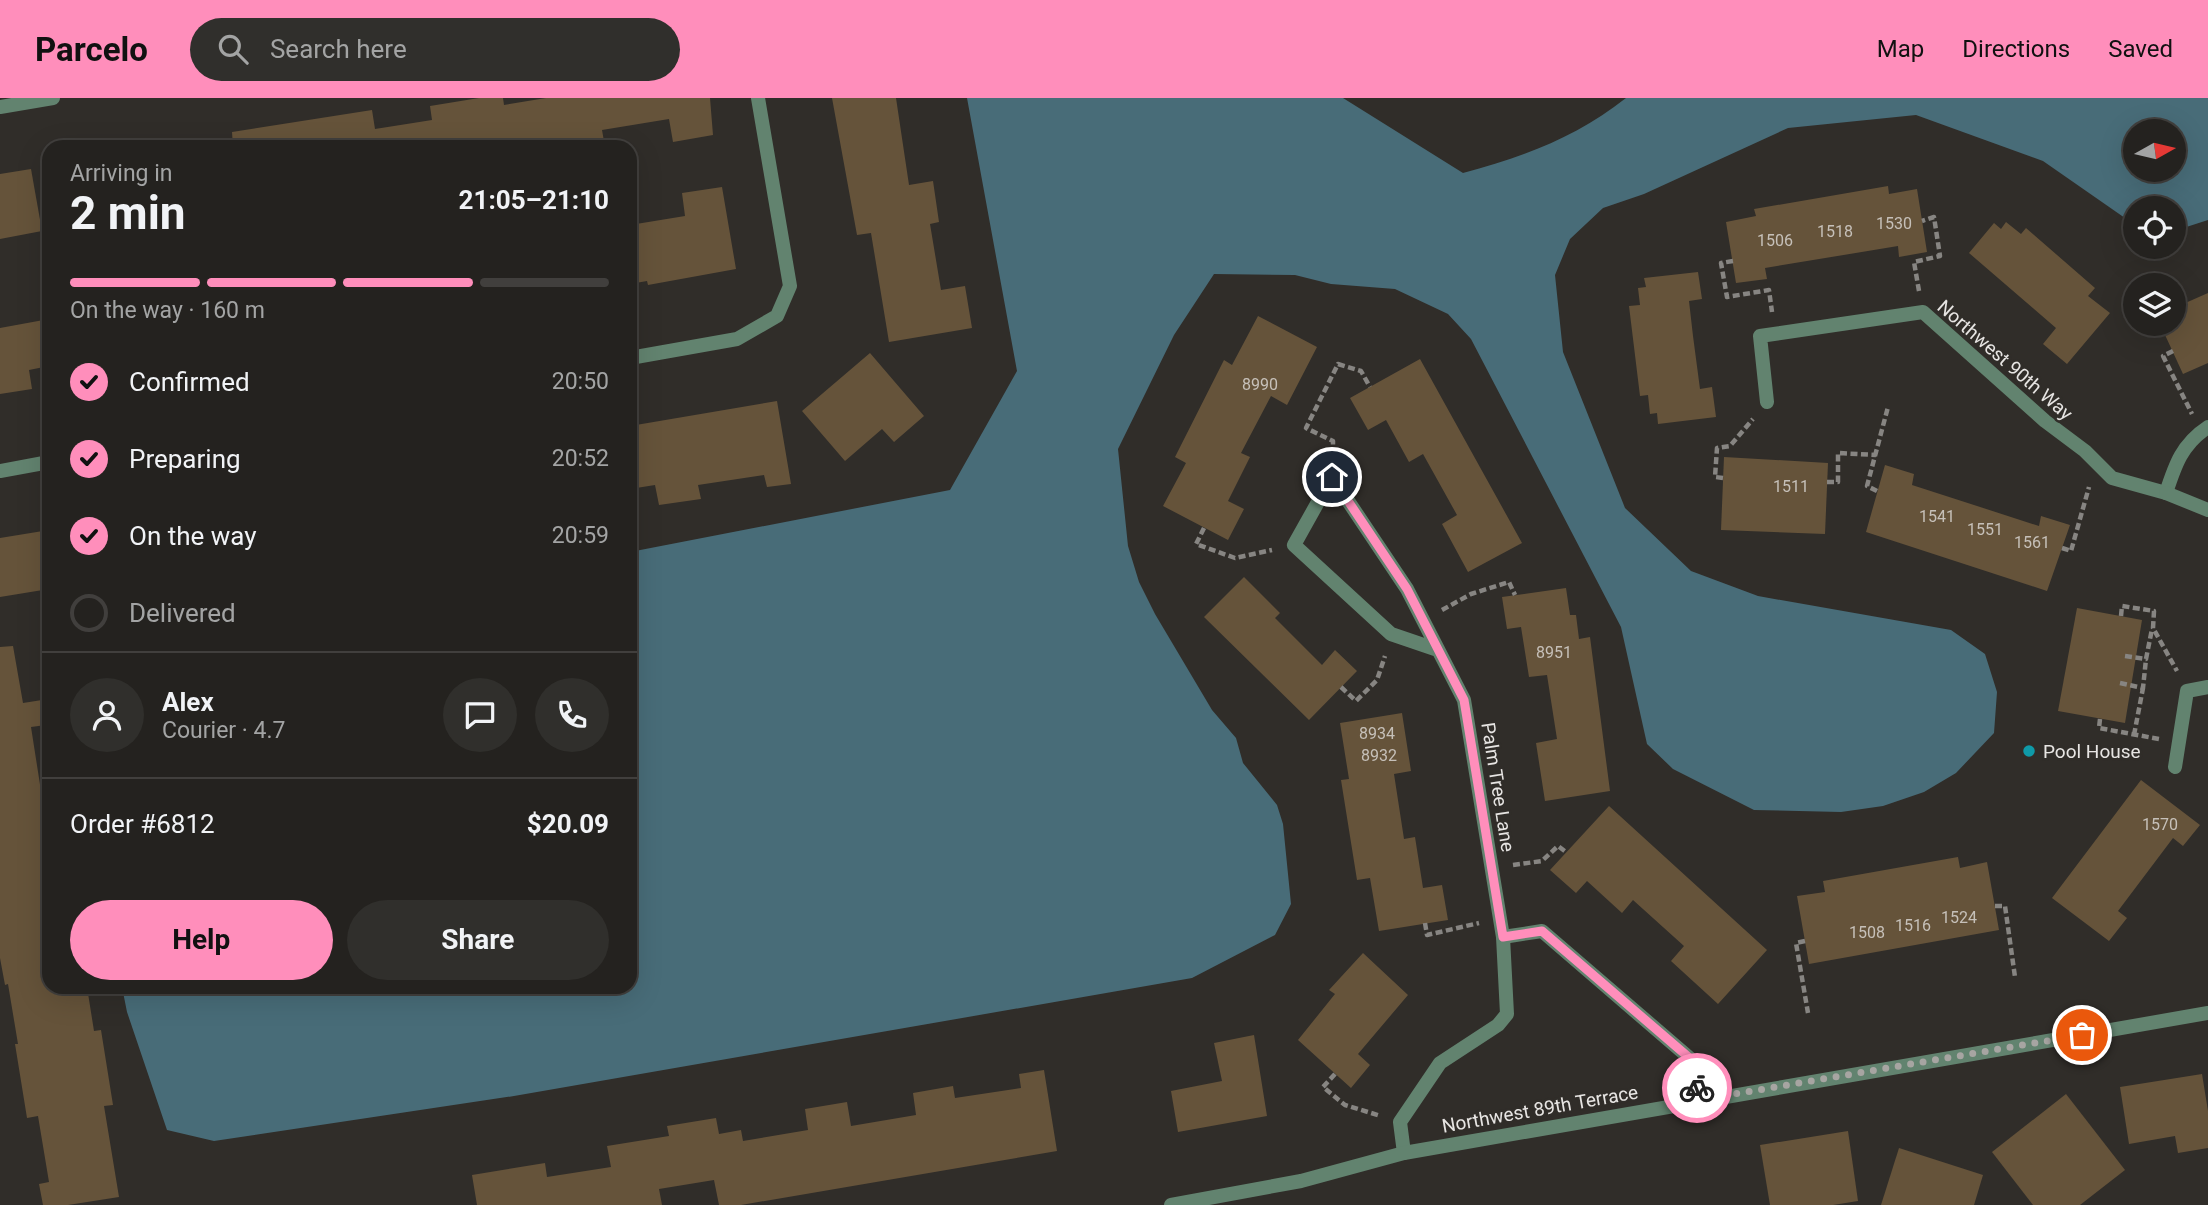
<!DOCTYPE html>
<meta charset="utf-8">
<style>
:root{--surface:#24221f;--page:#302f2c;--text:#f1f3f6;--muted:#a3a4a4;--line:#413f3d;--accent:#ff8ebb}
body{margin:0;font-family:Roboto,sans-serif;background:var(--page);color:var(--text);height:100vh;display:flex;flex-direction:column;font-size:26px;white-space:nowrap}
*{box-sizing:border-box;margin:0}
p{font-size:23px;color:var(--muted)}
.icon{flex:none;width:38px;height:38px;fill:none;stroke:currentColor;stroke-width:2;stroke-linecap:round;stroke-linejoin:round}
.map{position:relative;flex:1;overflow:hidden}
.sheet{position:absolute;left:42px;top:42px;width:595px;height:854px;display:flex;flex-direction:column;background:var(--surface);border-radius:21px;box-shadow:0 7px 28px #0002,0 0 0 2px var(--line)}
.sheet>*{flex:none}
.needle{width:46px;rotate:82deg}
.tools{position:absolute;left:2123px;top:21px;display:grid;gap:14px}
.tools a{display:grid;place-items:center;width:63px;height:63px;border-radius:50%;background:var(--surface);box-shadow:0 7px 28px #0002,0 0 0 2px var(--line);font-size:35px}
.pin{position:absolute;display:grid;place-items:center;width:60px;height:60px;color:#fff;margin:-30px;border:4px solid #fff;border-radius:50%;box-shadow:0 2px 7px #0007}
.courier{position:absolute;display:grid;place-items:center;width:70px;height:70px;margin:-35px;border:5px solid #ff8ebb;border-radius:50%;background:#fff;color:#222;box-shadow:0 2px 9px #0007}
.overview em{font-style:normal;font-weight:700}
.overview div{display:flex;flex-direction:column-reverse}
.overview{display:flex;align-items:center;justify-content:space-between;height:119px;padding:0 28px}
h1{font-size:46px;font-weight:700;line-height:52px}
.bar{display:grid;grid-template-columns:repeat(4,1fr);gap:10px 7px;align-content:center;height:84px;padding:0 28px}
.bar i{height:9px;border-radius:5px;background:var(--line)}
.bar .current{background:var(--accent)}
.bar p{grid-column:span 4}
.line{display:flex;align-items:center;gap:18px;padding:0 28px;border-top:2px solid var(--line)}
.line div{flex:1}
.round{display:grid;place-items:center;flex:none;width:74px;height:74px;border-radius:37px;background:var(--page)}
ol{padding:0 28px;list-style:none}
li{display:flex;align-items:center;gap:21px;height:77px}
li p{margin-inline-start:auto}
li .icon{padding:7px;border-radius:50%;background:var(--accent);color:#111;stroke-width:4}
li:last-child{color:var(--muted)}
li i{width:38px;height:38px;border:4px solid var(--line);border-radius:50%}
.primary-button{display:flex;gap:14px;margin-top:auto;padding:14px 28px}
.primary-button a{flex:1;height:80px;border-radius:42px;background:var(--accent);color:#111;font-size:28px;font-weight:700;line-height:80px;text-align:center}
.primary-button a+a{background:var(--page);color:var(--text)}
header{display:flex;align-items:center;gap:42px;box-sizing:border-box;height:98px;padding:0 35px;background:var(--accent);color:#111}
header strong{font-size:33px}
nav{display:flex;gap:38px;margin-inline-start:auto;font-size:24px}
.search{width:490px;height:63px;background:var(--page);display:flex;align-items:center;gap:18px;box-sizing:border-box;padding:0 24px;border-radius:38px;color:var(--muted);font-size:26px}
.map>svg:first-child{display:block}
</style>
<header>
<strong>Parcelo</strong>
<div class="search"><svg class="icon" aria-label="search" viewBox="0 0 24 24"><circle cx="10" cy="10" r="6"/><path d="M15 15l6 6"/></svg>Search here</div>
<nav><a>Map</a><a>Directions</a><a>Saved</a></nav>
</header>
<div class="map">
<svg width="2208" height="1107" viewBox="0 0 2208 1107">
<rect width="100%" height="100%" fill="#302d29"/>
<path fill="#486c78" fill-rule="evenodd" d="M 967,0 L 1343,0 L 1463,75 C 1523,59 1577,39 1626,0 L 2208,0 L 2208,122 L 2174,133 L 2174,110 L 2135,110 L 2135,127 L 2043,63 L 1916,17 L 1788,30 L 1644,96 L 1603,110 L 1570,141 L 1555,177 L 1563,254 L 1625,410 L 1691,473 L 1758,498 L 1951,532 L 1985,556 L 1997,594 L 1994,635 L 1956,675 L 1924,694 L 1883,708 L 1841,714 L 1754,712 L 1673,671 L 1647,646 L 1621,529 L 1471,241 L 1448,216 L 1395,191 L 1331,186 L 1295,177 L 1214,176 L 1174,237 L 1118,351 L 1128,448 L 1139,484 L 1155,516 L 1212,612 L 1236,640 L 1243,665 L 1277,707 L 1283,726 L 1291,806 L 1275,837 L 1192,880 L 514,998 L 214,1043 L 167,1032 L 127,914 L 122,889 L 630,889 L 630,454 L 950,392 L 1017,273 ZM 2135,33 L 2174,33 L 2174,72 L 2135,72 Z"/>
<g fill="#65533a">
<polygon points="479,0 503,0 504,7 546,0 710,0 713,37 673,44 669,21 602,32 605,49 233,49 232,34 372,12 375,31 432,22 430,8"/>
<polygon points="832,0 896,0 909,87 933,83 939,124 930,126 941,192 965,188 972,230 889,244 871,135 857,137"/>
<polygon points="31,71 42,133 0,141 0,76"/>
<polygon points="1888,88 1889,96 1917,91 1927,154 1899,159 1898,148 1765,170 1767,181 1736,185 1726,124 1756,118 1754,111"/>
<polygon points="722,89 736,171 648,187 647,183 630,186 630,127 685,118 682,95"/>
<polygon points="2006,124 2021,136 2026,130 2095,190 2088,198 2110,215 2067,266 2043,246 2056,230 1969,155 1994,125 2001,131"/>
<polygon points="1698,174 1702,201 1689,203 1693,238 1700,291 1712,289 1716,319 1658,326 1657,315 1650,316 1648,297 1640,298 1629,208 1640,207 1638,190 1646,189 1644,180"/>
<polygon points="2208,195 2208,265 2183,276 2160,226 2174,226 2174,210"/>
<polygon points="1258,218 1317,249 1287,307 1271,298 1241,355 1250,359 1228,403 1244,411 1228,442 1163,408 1186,365 1175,359 1224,262 1232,267"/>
<polygon points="49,221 49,268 29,272 32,291 0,296 0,230"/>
<polygon points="870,255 924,318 894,344 882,331 845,363 802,313"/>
<polygon points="1420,261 1522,445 1468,474 1442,426 1457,417 1423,356 1409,364 1386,322 1368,332 1350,300"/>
<polygon points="777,303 791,386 767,389 764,377 698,387 701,401 659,407 655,387 630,391 630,328"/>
<polygon points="1724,359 1828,365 1825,436 1721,432"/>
<polygon points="1885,367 1914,376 1912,387 2039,428 2041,418 2070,427 2047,493 1866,434"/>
<polygon points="49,432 49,491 0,499 0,440"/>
<polygon points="1244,479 1280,515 1275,520 1322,567 1335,552 1357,573 1309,622 1204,519"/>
<polygon points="1566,490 1570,517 1576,517 1579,541 1590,539 1610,693 1545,703 1536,645 1557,641 1547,577 1529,579 1521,529 1507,531 1502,499"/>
<polygon points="2077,510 2142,522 2125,625 2058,613"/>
<polygon points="13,548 23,605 42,602 46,627 31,629 41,693 49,692 49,889 87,889 94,933 101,932 113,1007 104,1008 119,1099 68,1107 43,1107 39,1086 49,1084 38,1018 27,1020 15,946 18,946 8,886 5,887 0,860 0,549"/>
<polygon points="1402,615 1411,673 1394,676 1404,741 1415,739 1423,790 1442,787 1448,822 1379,833 1370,780 1357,782 1341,682 1349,681 1340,625"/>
<polygon points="2141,682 2200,727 2183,748 2173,740 2118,813 2127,820 2109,843 2052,800"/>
<polygon points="1609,708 1767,852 1718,906 1671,863 1684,848 1633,802 1622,815 1587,783 1576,795 1550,772"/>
<polygon points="1958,759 1960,770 1987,764 1999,832 1809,866 1797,798 1825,794 1823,783"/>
<polygon points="1363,855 1408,897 1358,956 1370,967 1351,990 1298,942 1335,896 1329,892"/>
<polygon points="1254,937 1267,1018 1178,1034 1171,993 1222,983 1214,945"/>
<polygon points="1044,972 1057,1053 741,1107 719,1107 714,1082 659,1091 662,1107 477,1107 472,1077 545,1065 547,1079 611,1069 607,1048 669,1038 667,1028 716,1020 719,1036 741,1032 743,1043 808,1032 805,1011 847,1004 851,1028 916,1017 913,995 953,988 955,1000 1021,990 1019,976"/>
<polygon points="2202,976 2208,1013 2208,1050 2178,1055 2175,1038 2129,1046 2120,989"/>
<polygon points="2066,996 2125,1072 2080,1107 2033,1107 1992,1054"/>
<polygon points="1848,1033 1858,1103 1833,1107 1770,1107 1760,1047"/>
<polygon points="1899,1050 1983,1077 1974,1107 1881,1107"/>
</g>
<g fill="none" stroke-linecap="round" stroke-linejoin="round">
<g stroke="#878582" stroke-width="4.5" stroke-dasharray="7 3.5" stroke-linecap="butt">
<polyline points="1733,163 1721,165 1727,199 1769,192 1772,214"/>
<polyline points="1919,193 1914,164 1940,158 1934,119 1922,123"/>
<polyline points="2173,253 2163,258 2192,316"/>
<polyline points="1333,357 1333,343 1306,330 1338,266 1361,273 1370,289"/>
<polyline points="1723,380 1715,379 1717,350 1730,348 1753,321"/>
<polyline points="1827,384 1838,384 1838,355 1876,357"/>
<polyline points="1877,393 1867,388 1888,309"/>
<polyline points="1204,430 1196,446 1235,460 1272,452"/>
<polyline points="2062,450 2071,453 2089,389"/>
<polyline points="1442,512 1471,496 1509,484 1515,497"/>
<polyline points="2121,518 2122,508 2154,513 2153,530 2177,573"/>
<polyline points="2125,558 2146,561 2152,531"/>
<polyline points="2120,585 2143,590 2146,561"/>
<polyline points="1341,589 1356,603 1377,582 1385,558"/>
<polyline points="2100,621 2099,630 2159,641"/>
<polyline points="2134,637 2143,590"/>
<polyline points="1513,767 1542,763 1558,748 1566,754"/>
<polyline points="1995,808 2005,808 2015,879"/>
<polyline points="1425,825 1427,837 1479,825"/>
<polyline points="1805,843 1796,845 1808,915"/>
<polyline points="1335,976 1323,989 1345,1007 1381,1018"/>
</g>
<polyline stroke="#62836f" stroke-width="14" points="2175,669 2187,593 2208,589"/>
<g stroke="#62836f" stroke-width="14">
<polyline points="0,9 53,0"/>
<polyline points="630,260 737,241 777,218 790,188 758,0"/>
<path d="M 1767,304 L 1760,238 L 1923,214 L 2045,323 L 2085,353 L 2112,380 L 2166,395 C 2175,367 2182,346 2208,329"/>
<polyline points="0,373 49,364"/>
<polyline points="2166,395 2208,412"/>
<polyline points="1503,839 1542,833 1693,963 1699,1002"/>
<polyline points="1404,1055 1400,1024 1440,965 1498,927 1507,916 1503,839 1464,602 1407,491 1332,379 1294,447 1391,536 1438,552"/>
<polyline points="1171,1107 1301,1083 1404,1055 2208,915"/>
</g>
</g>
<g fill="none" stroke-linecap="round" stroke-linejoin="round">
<polyline stroke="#a7a5a2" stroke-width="7" stroke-dasharray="0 12.6" points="1697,990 1699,1002 2082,937"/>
<polyline stroke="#ff8ebb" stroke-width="9" points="1332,379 1407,491 1464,602 1503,839 1542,833 1693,963 1697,990"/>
</g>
<circle fill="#0f9aa8" stroke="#302d29" stroke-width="2.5" cx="2029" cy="653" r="7"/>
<g text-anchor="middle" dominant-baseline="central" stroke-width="5" stroke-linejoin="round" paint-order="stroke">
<g font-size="16" fill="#c6c0b9">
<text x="1894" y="125">1530</text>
<text x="1835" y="133">1518</text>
<text x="1775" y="142">1506</text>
<text x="1260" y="286">8990</text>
<text x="1791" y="388">1511</text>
<text x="1937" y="418">1541</text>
<text x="1985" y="431">1551</text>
<text x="2032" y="444">1561</text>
<text x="1554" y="554">8951</text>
<text x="1377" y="635">8934</text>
<text x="1379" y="657">8932</text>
<text x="2160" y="726">1570</text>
<text x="1959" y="819">1524</text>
<text x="1913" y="827">1516</text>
<text x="1867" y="834">1508</text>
</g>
<g font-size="19" fill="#e7e5e3" stroke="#302d29">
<text transform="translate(2005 262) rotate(41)">Northwest 90th Way</text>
<text transform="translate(1498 689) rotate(81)">Palm Tree Lane</text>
<text transform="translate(1540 1011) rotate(-10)">Northwest 89th Terrace</text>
</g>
<g font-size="19" fill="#e7e5e3" stroke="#302d29" text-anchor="start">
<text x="2043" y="653">Pool House</text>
</g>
</g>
</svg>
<div class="tools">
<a><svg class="needle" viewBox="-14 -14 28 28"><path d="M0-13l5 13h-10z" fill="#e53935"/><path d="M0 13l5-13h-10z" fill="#a3a4a4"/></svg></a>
<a><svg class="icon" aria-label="locate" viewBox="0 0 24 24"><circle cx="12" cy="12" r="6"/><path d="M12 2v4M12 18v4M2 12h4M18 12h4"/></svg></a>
<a><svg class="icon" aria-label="layers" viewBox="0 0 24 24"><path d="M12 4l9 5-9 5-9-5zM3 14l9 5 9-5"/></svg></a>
</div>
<div class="pin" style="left:2082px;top:937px;background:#ea580c"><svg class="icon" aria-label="bag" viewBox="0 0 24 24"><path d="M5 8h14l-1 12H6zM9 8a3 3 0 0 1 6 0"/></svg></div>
<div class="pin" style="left:1332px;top:379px;background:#1f2937"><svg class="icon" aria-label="home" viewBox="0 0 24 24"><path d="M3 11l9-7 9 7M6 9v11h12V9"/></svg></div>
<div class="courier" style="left:1697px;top:990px"><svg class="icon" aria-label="bike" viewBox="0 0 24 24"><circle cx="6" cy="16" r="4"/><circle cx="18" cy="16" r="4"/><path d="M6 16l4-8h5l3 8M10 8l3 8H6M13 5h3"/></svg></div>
<section class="sheet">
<div class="overview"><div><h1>2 min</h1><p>Arriving in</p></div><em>21:05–21:10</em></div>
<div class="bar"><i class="current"></i><i class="current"></i><i class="current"></i><i></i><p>On the way · 160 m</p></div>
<ol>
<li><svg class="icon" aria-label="check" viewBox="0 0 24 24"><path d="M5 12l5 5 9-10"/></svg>Confirmed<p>20:50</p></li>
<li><svg class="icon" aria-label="check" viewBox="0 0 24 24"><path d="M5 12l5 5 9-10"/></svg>Preparing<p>20:52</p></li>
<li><svg class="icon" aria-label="check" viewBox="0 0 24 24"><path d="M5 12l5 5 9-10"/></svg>On the way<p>20:59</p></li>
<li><i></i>Delivered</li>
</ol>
<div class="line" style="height:126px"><a class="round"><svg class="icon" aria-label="person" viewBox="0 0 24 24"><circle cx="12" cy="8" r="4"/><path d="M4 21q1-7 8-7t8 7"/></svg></a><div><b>Alex</b><p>Courier · 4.7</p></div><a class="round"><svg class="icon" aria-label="chat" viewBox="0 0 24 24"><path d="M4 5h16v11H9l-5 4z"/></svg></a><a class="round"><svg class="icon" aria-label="phone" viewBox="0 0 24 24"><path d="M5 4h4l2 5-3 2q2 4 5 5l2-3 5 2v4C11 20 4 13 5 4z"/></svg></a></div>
<div class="line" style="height:91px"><div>Order #6812</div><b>$20.09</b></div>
<div class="primary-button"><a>Help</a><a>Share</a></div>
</section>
</div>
